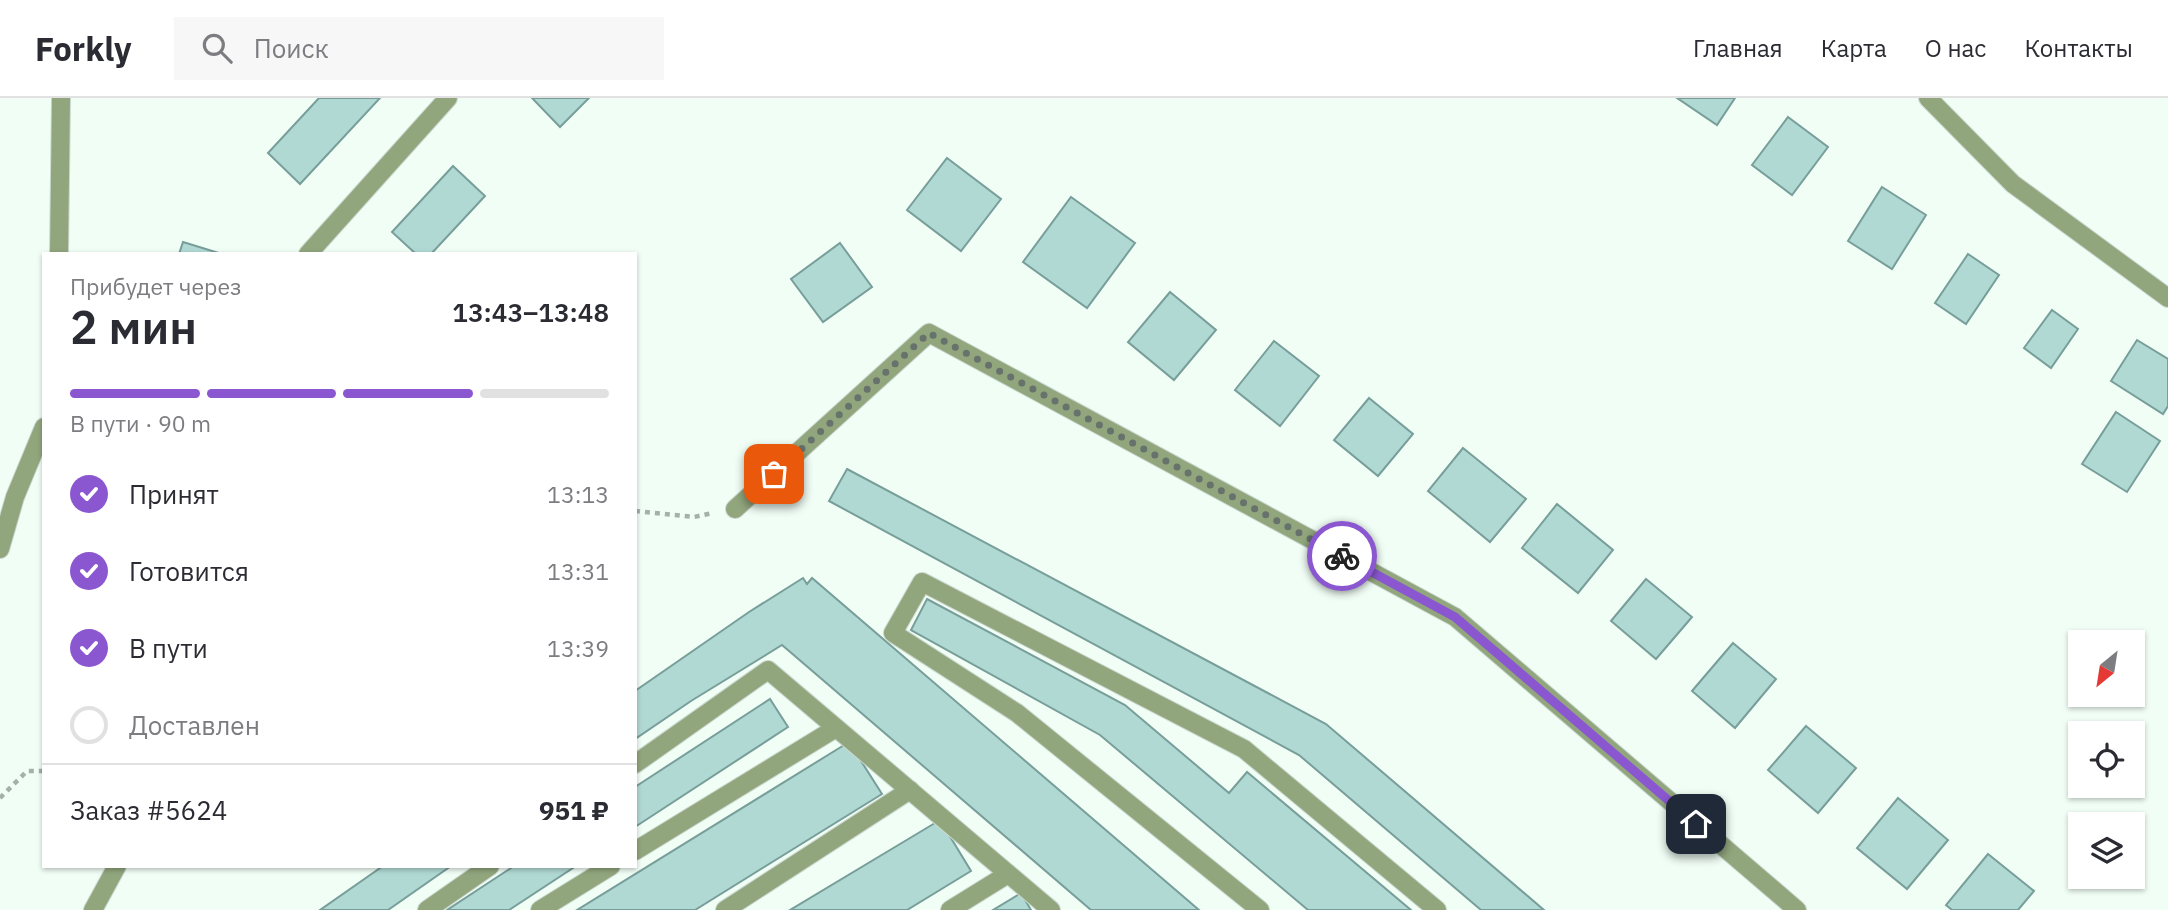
<!DOCTYPE html>
<html lang="ru">
<meta charset="utf-8">
<style>
:root{--surface:#fff;--page:#f7f7f7;--text:#2b2b33;--muted:#7c7c81;--line:#e1e1e2;--accent:#8b57d0}
body{margin:0;font-family:"IBM Plex Sans",sans-serif;background:var(--page);color:var(--text);height:100vh;display:flex;flex-direction:column;font-size:26px;white-space:nowrap}
*{box-sizing:border-box;margin:0}
p{font-size:23px;color:var(--muted)}
.icon{flex:none;width:38px;height:38px;fill:none;stroke:currentColor;stroke-width:2;stroke-linecap:round;stroke-linejoin:round}
.map{position:relative;flex:1;overflow:hidden}
.sheet{position:absolute;left:42px;top:154px;width:595px;height:616px;display:flex;flex-direction:column;background:var(--surface);border-radius:0px;box-shadow:0 2px 5px #0004}
.sheet>*{flex:none}
.needle{width:46px;rotate:210deg}
.controls{position:absolute;left:2068px;top:532px;display:grid;gap:14px}
.controls a{display:grid;place-items:center;width:77px;height:77px;border-radius:0px;background:var(--surface);box-shadow:0 2px 5px #0004;font-size:35px}
.pin{position:absolute;display:grid;place-items:center;width:60px;height:60px;color:#fff;margin:-30px;border-radius:14px;box-shadow:0 4px 10px #0006}
.courier{position:absolute;display:grid;place-items:center;width:70px;height:70px;margin:-35px;border:5px solid #8b57d0;border-radius:50%;background:#fff;color:#222;box-shadow:0 2px 9px #0007}
.head em{font-style:normal;font-weight:600}
.head div{display:flex;flex-direction:column-reverse}
.head{display:flex;align-items:center;justify-content:space-between;height:119px;padding:0 28px}
h1{font-size:46px;font-weight:600;line-height:52px}
.bar{display:grid;grid-template-columns:repeat(4,1fr);gap:10px 7px;align-content:center;height:84px;padding:0 28px}
.bar i{height:9px;border-radius:5px;background:var(--line)}
.bar .current{background:var(--accent)}
.bar p{grid-column:span 4}
.line{display:flex;align-items:center;gap:18px;padding:0 28px;border-top:2px solid var(--line)}
.line div{flex:1}
ol{padding:0 28px;list-style:none}
li{display:flex;align-items:center;gap:21px;height:77px}
li p{margin-inline-start:auto}
li .icon{padding:7px;border-radius:50%;background:var(--accent);color:#fff;stroke-width:4}
li:last-child{color:var(--muted)}
li i{width:38px;height:38px;border:4px solid var(--line);border-radius:50%}
header{display:flex;align-items:center;gap:42px;box-sizing:border-box;height:98px;padding:0 35px;background:var(--surface);border-bottom:2px solid var(--line)}
header strong{font-size:33px}
nav{display:flex;gap:38px;margin-inline-start:auto;font-size:24px}
.search{width:490px;height:63px;background:var(--page);display:flex;align-items:center;gap:18px;box-sizing:border-box;padding:0 24px;border-radius:0px;color:var(--muted);font-size:26px}
.map>svg:first-child{display:block}
</style>
<header>
<strong>Forkly</strong>
<div class="search"><svg class="icon" aria-label="search" viewBox="0 0 24 24"><circle cx="10" cy="10" r="6"/><path d="M15 15l6 6"/></svg>Поиск</div>
<nav><a>Главная</a><a>Карта</a><a>О нас</a><a>Контакты</a></nav>
</header>
<div class="map">
<svg width="2168" height="812" viewBox="0 0 2168 812">
<rect width="100%" height="100%" fill="#f1fef6"/>
<g fill="#b1d9d4" stroke="#789e9a" stroke-width="2">
<polygon points="319,0 380,0 300,86 268,55"/>
<polygon points="532,0 589,0 560,29"/>
<polygon points="1677,0 1735,0 1717,27"/>
<polygon points="1788,19 1828,49 1792,97 1752,67"/>
<polygon points="947,60 1001,101 961,153 907,112"/>
<polygon points="453,68 485,98 431,156 416,156 392,134"/>
<polygon points="1882,89 1926,117 1892,171 1848,143"/>
<polygon points="1071,99 1135,145 1087,210 1023,164"/>
<polygon points="183,144 222,156 179,156"/>
<polygon points="840,145 872,189 823,224 791,181"/>
<polygon points="1968,156 1999,177 1966,226 1935,205"/>
<polygon points="1170,194 1216,232 1174,282 1128,244"/>
<polygon points="2052,212 2078,231 2051,270 2024,250"/>
<polygon points="2137,242 2168,261 2168,308 2163,316 2111,283"/>
<polygon points="1274,243 1319,278 1280,328 1235,292"/>
<polygon points="1369,300 1413,336 1378,378 1334,342"/>
<polygon points="2116,314 2160,343 2127,394 2082,366"/>
<polygon points="1463,350 1526,401 1490,444 1428,393"/>
<polygon points="847,371 1326,626 1544,812 1481,812 1299,657 829,403"/>
<polygon points="1557,406 1613,452 1578,495 1522,450"/>
<polygon points="803,480 807,486 812,480 1199,812 1091,812 782,547 691,603 635,641 635,593 749,514"/>
<polygon points="1646,481 1692,519 1656,561 1611,523"/>
<polygon points="927,501 1125,607 1229,695 1247,674 1411,812 1308,812 1100,637 911,532"/>
<polygon points="1733,545 1776,581 1735,630 1692,593"/>
<polygon points="770,601 788,629 635,729 635,689"/>
<polygon points="1806,628 1856,670 1818,715 1768,672"/>
<polygon points="849,644 882,696 695,812 577,812"/>
<polygon points="1898,700 1948,742 1907,791 1857,750"/>
<polygon points="940,722 971,773 907,812 790,812"/>
<polygon points="1988,756 2034,793 2018,812 1952,812 1946,807"/>
<polygon points="383,768 451,768 388,812 320,812"/>
<polygon points="514,768 576,768 509,812 447,812"/>
<polygon points="1021,795 1031,812 993,812"/>
</g>
<g fill="none" stroke-linecap="round" stroke-linejoin="round">
<g stroke="#cad7cf" stroke-width="20">
<g id="minor">
<polyline points="1928,0 2013,86 2168,200"/>
<polyline points="59,156 61,0"/>
<polyline points="308,156 448,0"/>
<polyline points="735,411 929,235 1455,519 1797,812"/>
<polyline points="0,451 15,399 44,329"/>
<polyline points="635,666 768,572 1051,812"/>
<polyline points="635,753 836,630"/>
<polyline points="93,812 117,768"/>
<polyline points="427,812 490,768"/>
<polyline points="540,812 611,768"/>
<polyline points="725,812 910,692"/>
<polyline points="950,812 1008,776"/>
<polyline points="1260,812 1017,615 893,535 922,484 1244,651 1437,812"/>
</g>
</g>
<g stroke="#a4b1a9" stroke-width="4.5" stroke-dasharray="5 5" stroke-linecap="butt">
<polyline points="635,413 694,419 713,415"/>
<polyline points="0,700 27,673 44,673"/>
</g>
<use href="#minor" stroke="#91a67d" stroke-width="18"/>
</g>
<g fill="none" stroke-linecap="round" stroke-linejoin="round">
<polyline stroke="#66726b" stroke-width="7" stroke-dasharray="0 12.6" points="774,376 929,235 1342,458"/>
<polyline stroke="#8b57d0" stroke-width="9" points="1342,458 1455,519 1696,726"/>
</g>
</svg>
<div class="controls">
<a><svg class="needle" viewBox="-14 -14 28 28"><path d="M0-13l5 13h-10z" fill="#e53935"/><path d="M0 13l5-13h-10z" fill="#7c7c81"/></svg></a>
<a><svg class="icon" aria-label="locate" viewBox="0 0 24 24"><circle cx="12" cy="12" r="6"/><path d="M12 2v4M12 18v4M2 12h4M18 12h4"/></svg></a>
<a><svg class="icon" aria-label="layers" viewBox="0 0 24 24"><path d="M12 4l9 5-9 5-9-5zM3 14l9 5 9-5"/></svg></a>
</div>
<div class="pin" style="left:774px;top:376px;background:#ea580c"><svg class="icon" aria-label="bag" viewBox="0 0 24 24"><path d="M5 8h14l-1 12H6zM9 8a3 3 0 0 1 6 0"/></svg></div>
<div class="pin" style="left:1696px;top:726px;background:#1f2937"><svg class="icon" aria-label="home" viewBox="0 0 24 24"><path d="M3 11l9-7 9 7M6 9v11h12V9"/></svg></div>
<div class="courier" style="left:1342px;top:458px"><svg class="icon" aria-label="bike" viewBox="0 0 24 24"><circle cx="6" cy="16" r="4"/><circle cx="18" cy="16" r="4"/><path d="M6 16l4-8h5l3 8M10 8l3 8H6M13 5h3"/></svg></div>
<section class="sheet">
<div class="head"><div><h1>2 мин</h1><p>Прибудет через</p></div><em>13:43–13:48</em></div>
<div class="bar"><i class="current"></i><i class="current"></i><i class="current"></i><i></i><p>В пути · 90 m</p></div>
<ol>
<li><svg class="icon" aria-label="check" viewBox="0 0 24 24"><path d="M5 12l5 5 9-10"/></svg>Принят<p>13:13</p></li>
<li><svg class="icon" aria-label="check" viewBox="0 0 24 24"><path d="M5 12l5 5 9-10"/></svg>Готовится<p>13:31</p></li>
<li><svg class="icon" aria-label="check" viewBox="0 0 24 24"><path d="M5 12l5 5 9-10"/></svg>В пути<p>13:39</p></li>
<li><i></i>Доставлен</li>
</ol>
<div class="line" style="height:91px"><div>Заказ #5624</div><b>951 ₽</b></div>
</section>
</div>
